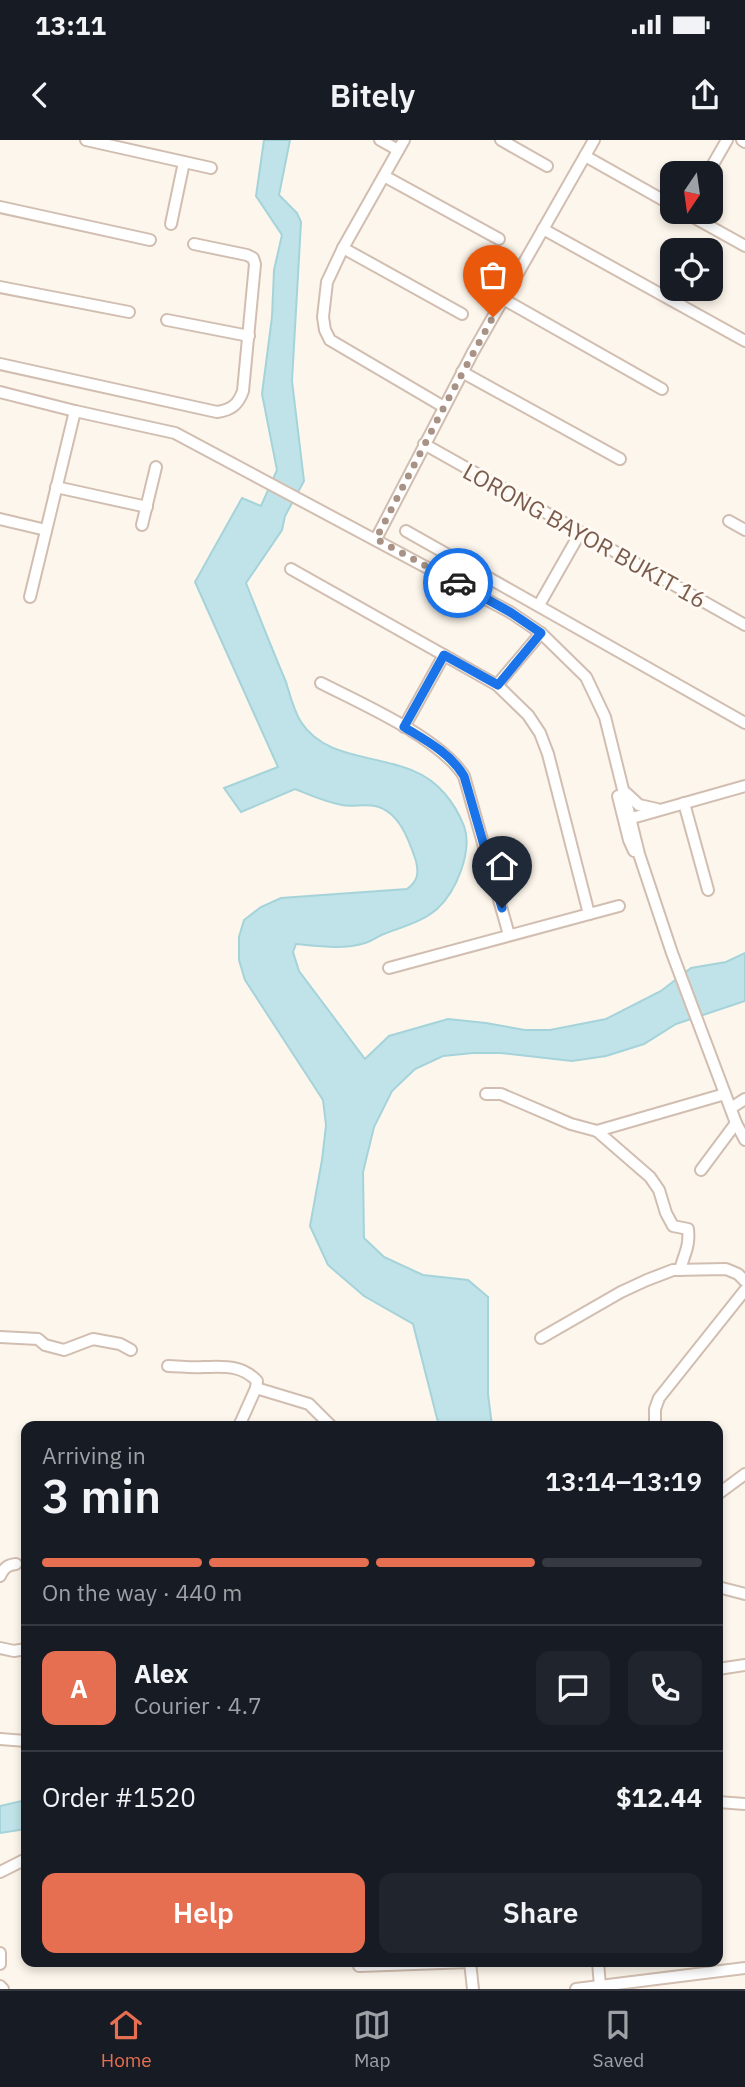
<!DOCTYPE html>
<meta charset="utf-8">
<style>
:root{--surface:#171b24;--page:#20242c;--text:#f1f3f6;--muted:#9ea1a6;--line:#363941;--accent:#e76f51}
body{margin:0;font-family:"IBM Plex Sans",sans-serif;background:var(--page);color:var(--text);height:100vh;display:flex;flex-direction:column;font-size:26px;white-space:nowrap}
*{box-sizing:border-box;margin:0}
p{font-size:23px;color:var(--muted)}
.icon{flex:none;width:38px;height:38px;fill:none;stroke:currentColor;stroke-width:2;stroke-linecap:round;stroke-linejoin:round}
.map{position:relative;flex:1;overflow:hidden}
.drawer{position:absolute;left:21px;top:1281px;width:702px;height:546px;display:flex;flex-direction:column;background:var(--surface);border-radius:14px;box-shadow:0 4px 10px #0003}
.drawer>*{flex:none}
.needle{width:46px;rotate:193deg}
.tools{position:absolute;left:660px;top:21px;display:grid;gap:14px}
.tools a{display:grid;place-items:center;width:63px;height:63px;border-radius:14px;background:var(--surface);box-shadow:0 4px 10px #0003;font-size:35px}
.pin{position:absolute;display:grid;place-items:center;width:60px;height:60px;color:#fff;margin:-72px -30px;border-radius:50% 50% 50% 0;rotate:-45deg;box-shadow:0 0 7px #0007}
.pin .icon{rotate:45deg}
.courier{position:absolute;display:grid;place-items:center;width:70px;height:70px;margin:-35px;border:5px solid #1a73e8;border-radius:50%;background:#fff;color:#222;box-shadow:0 2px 9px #0007}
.headline em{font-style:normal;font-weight:600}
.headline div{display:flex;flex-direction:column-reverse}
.headline{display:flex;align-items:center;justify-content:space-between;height:119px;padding:0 21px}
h1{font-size:46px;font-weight:600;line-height:52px}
.bar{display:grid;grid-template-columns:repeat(4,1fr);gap:10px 7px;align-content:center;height:84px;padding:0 21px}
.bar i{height:9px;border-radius:5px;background:var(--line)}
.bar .selected{background:var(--accent)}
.bar p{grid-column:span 4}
.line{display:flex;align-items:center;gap:18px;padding:0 21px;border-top:2px solid var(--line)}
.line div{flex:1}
.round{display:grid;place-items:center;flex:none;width:74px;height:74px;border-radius:14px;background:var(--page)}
.button{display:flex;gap:14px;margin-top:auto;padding:14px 21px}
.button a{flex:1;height:80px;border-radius:14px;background:var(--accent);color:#fff;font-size:28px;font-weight:600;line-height:80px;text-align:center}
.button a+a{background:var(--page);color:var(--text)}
.status{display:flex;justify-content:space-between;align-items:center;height:49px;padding:0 35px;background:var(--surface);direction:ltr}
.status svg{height:19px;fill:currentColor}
header{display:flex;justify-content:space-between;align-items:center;height:91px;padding:0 21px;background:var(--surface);font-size:32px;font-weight:600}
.tabs{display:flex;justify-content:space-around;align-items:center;height:98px;border-top:2px solid var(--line);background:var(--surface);font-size:19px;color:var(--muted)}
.tabs a{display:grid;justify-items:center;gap:4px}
.tabs .selected{color:var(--accent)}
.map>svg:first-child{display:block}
</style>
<div class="status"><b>13:11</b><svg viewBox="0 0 49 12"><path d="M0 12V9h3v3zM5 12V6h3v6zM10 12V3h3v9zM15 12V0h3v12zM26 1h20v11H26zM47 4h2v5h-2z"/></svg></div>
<header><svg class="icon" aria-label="back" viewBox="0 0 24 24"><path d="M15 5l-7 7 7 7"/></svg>Bitely<svg class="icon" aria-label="share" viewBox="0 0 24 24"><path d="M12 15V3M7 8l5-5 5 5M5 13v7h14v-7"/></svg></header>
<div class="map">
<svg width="745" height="1849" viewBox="0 0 745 1849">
<rect width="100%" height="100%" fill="#fdf6ec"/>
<g fill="#bfe3e8" stroke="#a5d3da" stroke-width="2">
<path d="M 264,0 L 290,0 L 279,55 L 297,73 L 301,82 L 292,241 L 304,341 L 285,376 L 282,390 L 246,443 C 259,476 272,509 286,542 C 290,555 294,571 301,582 C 333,631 407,607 445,654 C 452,662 460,676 464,686 C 473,711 456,752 437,769 C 422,782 402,787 384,794 C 378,796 372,801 365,803 C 344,810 317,806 296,804 L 293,812 L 299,831 L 365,919 L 389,896 L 448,879 L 486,883 L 525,890 L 550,890 L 606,879 L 661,851 L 691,828 L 726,822 L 745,813 L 745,861 L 676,884 L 644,904 L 606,916 L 572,921 L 501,913 L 473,913 L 443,916 L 415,929 L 392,951 L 374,987 L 363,1032 L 364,1098 L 384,1117 L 423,1135 L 468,1140 L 488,1157 L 488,1254 L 492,1286 L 439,1286 L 413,1184 L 364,1156 L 328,1125 L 310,1086 L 322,1020 L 326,985 L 323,960 L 245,840 L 239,820 L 239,797 L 244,780 L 261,767 L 281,758 L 407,749 C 418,741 419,733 416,721 C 409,700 399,671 375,666 C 364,664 352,667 342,665 C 325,662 310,655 295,649 L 241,672 L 224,648 L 278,627 L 195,442 L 242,358 L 261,366 L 277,330 L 262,254 L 272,177 L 274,130 L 282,95 L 256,56 Z"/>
<polygon points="26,1660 26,1689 0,1693 0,1666"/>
</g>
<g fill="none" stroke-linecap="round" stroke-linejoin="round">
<g stroke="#d1beb0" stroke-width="14">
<g id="minor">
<polyline points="86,0 211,28"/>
<polyline points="380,0 398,10"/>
<polyline points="404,0 343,108 327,142 323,177 325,190 330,200 444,267"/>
<polyline points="501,0 547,26"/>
<polyline points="742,0 745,2"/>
<polyline points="585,16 672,65"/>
<polyline points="708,33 727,0"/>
<polyline points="384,36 499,99"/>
<polyline points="0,67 150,100"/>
<polyline points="684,72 745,106"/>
<polyline points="171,84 184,22"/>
<polyline points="543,89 745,201"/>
<polyline points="343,108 462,174"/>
<polyline points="0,147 129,172"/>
<polyline points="503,159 662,249"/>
<polyline points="167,180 249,196"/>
<path d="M 0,224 L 217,272 C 231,270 238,265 243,251 L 255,124 L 253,118 L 247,115 L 194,104"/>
<polyline points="462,232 620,319"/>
<polyline points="0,252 75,271 175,293 510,472 541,493 586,537 605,577 639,714 672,813 736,983 745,1000"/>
<polyline points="424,304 745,485"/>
<polyline points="56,347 147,367"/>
<polyline points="0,379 46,390"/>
<polyline points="729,381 745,390"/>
<polyline points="142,385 156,327"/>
<polyline points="406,391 745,583"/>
<polyline points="376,399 473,212 594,0"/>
<polyline points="291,429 497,545 528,575 540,593 548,614 589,774"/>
<polyline points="30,457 75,271"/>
<polyline points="539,465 580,393"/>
<path d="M 321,543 C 362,564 440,598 464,636 L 509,795"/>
<polyline points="497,545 541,493"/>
<polyline points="404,587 444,515"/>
<polyline points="626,653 639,665 657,669"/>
<polyline points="618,656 629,700 634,711"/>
<polyline points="684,663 708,750"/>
<polyline points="632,678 745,646"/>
<polyline points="389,828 619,766"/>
<path d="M 486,954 L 501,954 L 571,984 L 597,991 L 650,1037 L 659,1050 L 666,1073 L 673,1086 L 688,1089 C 690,1107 684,1114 680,1130"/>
<polyline points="731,968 745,959"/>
<polyline points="597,991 725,954"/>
<polyline points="701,1030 736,983"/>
<polyline points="0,1197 38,1199 45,1205 64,1210 93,1199 120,1204 131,1210"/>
<polyline points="541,1198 621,1152 647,1140 673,1130 726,1129 738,1134 745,1141"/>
<path d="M 168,1226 C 179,1226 191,1228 203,1227 C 223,1227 241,1224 257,1241 L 256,1248 L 239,1286"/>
<polyline points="256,1248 309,1264 331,1286"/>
<polyline points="655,1286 655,1269 659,1258 745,1150"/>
<polyline points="718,1354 745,1334"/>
<path d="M 0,1436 C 4,1428 7,1425 16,1424"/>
<polyline points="718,1447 745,1454"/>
<polyline points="0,1508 14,1511 26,1509"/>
<polyline points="718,1529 745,1525"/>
<polyline points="0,1599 26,1601"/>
<polyline points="718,1662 745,1664"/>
<polyline points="0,1732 26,1719"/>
<polyline points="0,1813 0,1824"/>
<polyline points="470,1822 473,1849"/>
<polyline points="598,1822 600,1846"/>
<polyline points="359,1826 470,1822"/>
<polyline points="0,1846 3,1849"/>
<polyline points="576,1849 745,1828"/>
</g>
</g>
<use href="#minor" stroke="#fff" stroke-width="10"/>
</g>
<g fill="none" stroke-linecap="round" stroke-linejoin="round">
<polyline stroke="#a89285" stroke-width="7" stroke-dasharray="0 12.6" points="458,443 376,399 444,267 493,177"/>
<path stroke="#1a73e8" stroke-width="9" d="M 458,443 L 510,472 L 541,493 L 498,545 L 444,515 L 404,587 C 427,601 450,613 464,636 L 502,768"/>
</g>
<g text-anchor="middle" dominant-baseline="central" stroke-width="6" stroke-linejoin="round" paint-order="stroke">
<g font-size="23" fill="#7a5c4d" stroke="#fffaf3">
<text transform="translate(585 395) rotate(29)">LORONG BAYOR BUKIT 16</text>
</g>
</g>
</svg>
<div class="tools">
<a><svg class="needle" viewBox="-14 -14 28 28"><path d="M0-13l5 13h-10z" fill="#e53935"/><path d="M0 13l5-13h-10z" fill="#9ea1a6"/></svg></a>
<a><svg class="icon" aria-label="locate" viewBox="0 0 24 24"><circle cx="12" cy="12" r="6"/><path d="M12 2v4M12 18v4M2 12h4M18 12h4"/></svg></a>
</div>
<div class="pin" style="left:493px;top:177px;background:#ea580c"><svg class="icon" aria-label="bag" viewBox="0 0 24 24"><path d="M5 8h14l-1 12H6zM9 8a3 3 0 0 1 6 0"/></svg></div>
<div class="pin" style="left:502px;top:768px;background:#1f2937"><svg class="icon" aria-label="home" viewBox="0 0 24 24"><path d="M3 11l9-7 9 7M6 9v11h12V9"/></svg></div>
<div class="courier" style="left:458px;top:443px"><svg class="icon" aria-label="car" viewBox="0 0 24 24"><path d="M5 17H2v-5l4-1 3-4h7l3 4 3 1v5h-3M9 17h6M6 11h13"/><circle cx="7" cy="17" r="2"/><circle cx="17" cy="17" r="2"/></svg></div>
<section class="drawer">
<div class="headline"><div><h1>3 min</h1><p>Arriving in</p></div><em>13:14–13:19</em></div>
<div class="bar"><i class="selected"></i><i class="selected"></i><i class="selected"></i><i></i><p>On the way · 440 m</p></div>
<div class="line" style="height:126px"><b class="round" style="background:var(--accent);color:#fff">A</b><div><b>Alex</b><p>Courier · 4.7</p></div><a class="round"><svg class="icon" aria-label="chat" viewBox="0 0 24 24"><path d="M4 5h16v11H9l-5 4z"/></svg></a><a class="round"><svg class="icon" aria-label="phone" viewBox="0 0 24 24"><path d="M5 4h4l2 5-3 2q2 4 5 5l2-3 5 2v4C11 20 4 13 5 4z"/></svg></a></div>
<div class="line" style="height:91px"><div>Order #1520</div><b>$12.44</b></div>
<div class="button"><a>Help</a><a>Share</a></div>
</section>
</div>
<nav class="tabs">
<a class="selected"><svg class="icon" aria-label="home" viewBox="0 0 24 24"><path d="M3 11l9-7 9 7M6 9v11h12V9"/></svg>Home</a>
<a><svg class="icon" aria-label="map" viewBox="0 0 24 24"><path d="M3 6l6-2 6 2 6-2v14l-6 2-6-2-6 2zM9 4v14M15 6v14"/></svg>Map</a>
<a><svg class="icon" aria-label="saved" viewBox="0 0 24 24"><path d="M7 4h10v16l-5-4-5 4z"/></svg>Saved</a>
</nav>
